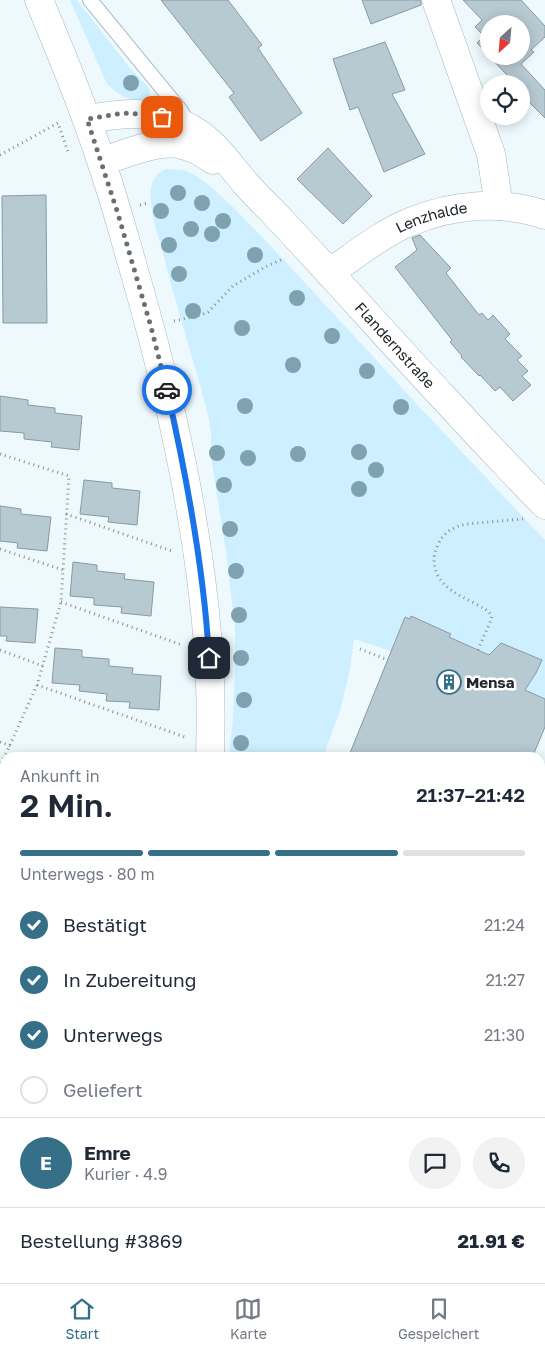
<!DOCTYPE html>
<html lang="de">
<meta charset="utf-8">
<style>
:root{--surface:#fff;--page:#f2f2f3;--text:#1f2937;--muted:#747a83;--line:#e0e1e3;--accent:#356f88}
body{margin:0;font-family:"Golos Text",sans-serif;background:var(--page);color:var(--text);height:100vh;display:flex;flex-direction:column;font-size:19px;white-space:nowrap}
*{box-sizing:border-box;margin:0}
p{font-size:16px;color:var(--muted)}
.icon{flex:none;width:28px;height:28px;fill:none;stroke:currentColor;stroke-width:2;stroke-linecap:round;stroke-linejoin:round}
.map{position:relative;flex:1;overflow:hidden}
.drawer{position:absolute;left:0px;top:752px;width:545px;height:531px;display:flex;flex-direction:column;background:var(--surface);border-radius:15px 15px 0 0;box-shadow:0 2px 12px #0003}
.drawer>*{flex:none}
.needle{width:32px;rotate:206deg}
.tools{position:absolute;left:480px;top:15px;display:grid;gap:10px}
.tools a{display:grid;place-items:center;width:50px;height:50px;border-radius:50%;background:var(--surface);box-shadow:0 2px 12px #0003;font-size:25px}
.pin{position:absolute;display:grid;place-items:center;width:42px;height:42px;color:#fff;margin:-21px;border-radius:10px;box-shadow:0 2px 8px #0006}
.courier{position:absolute;display:grid;place-items:center;width:50px;height:50px;margin:-25px;border:4px solid #1a73e8;border-radius:50%;background:#fff;color:#222;box-shadow:0 1px 6px #0007}
.overview em{font-style:normal;font-weight:600}
.overview div{display:flex;flex-direction:column-reverse}
.overview{display:flex;align-items:center;justify-content:space-between;height:85px;padding:0 20px}
h1{font-size:32px;font-weight:600;line-height:38px}
.bar{display:grid;grid-template-columns:repeat(4,1fr);gap:8px 5px;align-content:center;height:60px;padding:0 20px}
.bar i{height:6px;border-radius:4px;background:var(--line)}
.bar .active{background:var(--accent)}
.bar p{grid-column:span 4}
.line{display:flex;align-items:center;gap:12px;padding:0 20px;border-top:1px solid var(--line)}
.line div{flex:1}
.round{display:grid;place-items:center;flex:none;width:52px;height:52px;border-radius:26px;background:var(--page)}
ol{padding:0 20px;list-style:none}
li{display:flex;align-items:center;gap:15px;height:55px}
li p{margin-inline-start:auto}
li .icon{padding:5px;border-radius:50%;background:var(--accent);color:#fff;stroke-width:4}
li:last-child{color:var(--muted)}
li i{width:28px;height:28px;border:2px solid var(--line);border-radius:50%}
.tab-bar{display:flex;justify-content:space-around;align-items:center;height:70px;border-top:1px solid var(--line);background:var(--surface);font-size:14px;color:var(--muted)}
.tab-bar a{display:grid;justify-items:center;gap:2px}
.tab-bar .active{color:var(--accent)}
.map>svg:first-child{display:block}
</style>
<div class="map">
<svg width="545" height="1283" viewBox="0 0 545 1283">
<rect width="100%" height="100%" fill="#eef9fe"/>
<g fill="#ceefff">
<path d="M 70,0 L 77,0 L 129,67 L 149,88 L 150,91 L 148,99 C 134,107 117,93 107,84 Z"/>
<path d="M 166,169 L 184,170 L 195,175 L 210,186 L 234,208 L 283,259 L 425,413 L 545,540 L 545,699 L 523,689 L 535,675 L 540,664 L 503,644 L 498,645 L 493,656 L 449,637 L 450,634 L 411,616 L 410,619 L 405,617 L 391,651 L 354,639 L 350,670 L 340,711 L 323,757 L 229,757 L 233,718 L 235,670 L 235,627 L 226,552 L 211,457 L 211,432 L 208,415 C 194,360 176,307 163,253 C 157,232 149,210 151,189 C 152,179 157,173 166,169 Z"/>
<polygon points="0,1164 5,1166 5,1200 0,1220 0,1178 2,1175 0,1173"/>
<polygon points="90,1279 309,1279 304,1283 91,1283"/>
</g>
<g fill="#b7c9d1" stroke="#899aa2">
<polygon points="161,0 228,0 262,45 258,48 302,113 261,141 229,97 234,93"/>
<polygon points="362,0 421,0 421,5 371,24"/>
<polygon points="463,0 521,0 545,26 545,37 531,50 534,52 521,64 545,90 545,118 521,94 521,84 511,84 504,78 507,75 489,56 521,56 521,24 489,24 489,55 477,43 484,36 475,27 482,20"/>
<polygon points="385,42 405,90 392,94 425,154 384,172 358,107 350,110 333,59"/>
<polygon points="328,148 372,196 343,224 297,179"/>
<polygon points="46,195 47,323 3,323 2,196"/>
<polygon points="420,235 451,268 446,273 479,315 482,313 488,320 493,315 510,334 505,339 522,356 517,360 528,371 522,376 531,385 513,401 500,387 495,391 480,375 479,376 461,357 462,356 450,342 452,340 395,267 417,250 412,238"/>
<polygon points="0,396 28,400 28,405 55,408 55,413 82,416 79,450 51,447 52,442 24,439 24,433 0,431"/>
<polygon points="84,480 112,483 112,488 140,491 137,525 108,522 109,517 80,514"/>
<polygon points="0,506 21,509 21,514 51,517 47,551 17,548 18,543 0,541"/>
<polygon points="73,562 97,565 97,571 125,574 124,579 154,582 151,616 121,613 122,607 94,605 94,598 70,596"/>
<polygon points="0,607 38,609 35,643 6,641 7,636 0,636"/>
<polygon points="411,616 451,634 449,637 489,655 501,643 542,660 536,673 525,690 545,699 545,727 532,758 348,758 405,617 410,619"/>
<polygon points="55,648 82,650 82,657 109,659 109,666 133,668 132,674 161,676 159,710 129,708 130,702 106,701 107,694 79,691 80,685 52,683"/>
</g>
<g fill="none" stroke-linecap="round" stroke-linejoin="round">
<g stroke="#a7b8c0" stroke-width="16">
<polyline id="service" points="90,0 181,111 188,124"/>
</g>
<g stroke="#a7b8c0" stroke-width="29">
<g id="minor">
<polyline points="436,0 491,154 499,206"/>
<path id="s1" d="M 87,119 C 123,113 157,109 190,128 C 214,141 228,163 246,184 C 254,193 263,202 272,211 C 330,272 386,336 444,398 C 477,434 511,470 545,505"/>
<path d="M 102,162 C 123,154 156,141 178,144 C 190,146 203,153 213,160"/>
<path id="s2" d="M 329,273 C 354,256 384,232 410,222 C 453,204 501,200 545,215"/>
<polyline points="0,1099 5,1088"/>
</g>
</g>
<g stroke="#a7b8c0" stroke-width="29">
<g id="secondary">
<path d="M 39,0 C 61,53 83,106 101,161 C 114,198 124,236 135,274 C 170,395 198,518 208,644 C 211,681 211,720 210,758"/>
<polyline points="60,1283 60,1279"/>
</g>
</g>
<g stroke="#889195" stroke-width="3" stroke-dasharray="1 4" stroke-linecap="butt">
<polyline points="0,155 58,123 68,152"/>
<polyline points="140,205 148,203"/>
<polyline points="174,321 201,315 208,312 233,286 265,267 283,259"/>
<polyline points="0,454 69,476 61,602 37,685 0,767"/>
<polyline points="66,514 172,551"/>
<polyline points="0,549 63,570"/>
<polyline points="61,602 182,645"/>
<polyline points="360,649 388,660"/>
<polyline points="0,650 43,666"/>
<path d="M 478,650 L 491,620 L 492,616 C 488,610 483,608 476,604 C 461,596 445,590 437,574 C 433,565 433,556 437,547 C 442,533 453,527 466,524 L 523,519"/>
<polyline points="37,685 185,737"/>
<polyline points="0,742 11,746"/>
<polyline points="0,779 5,781"/>
<polyline points="543,806 545,801"/>
<polyline points="0,888 5,890"/>
<polyline points="0,984 5,986"/>
<polyline points="540,1030 545,1032"/>
<polyline points="540,1083 545,1075"/>
<polyline points="0,1159 5,1162"/>
<polyline points="540,1218 545,1220"/>
<polyline points="0,1242 5,1228"/>
<polyline points="339,1283 341,1279"/>
<polyline points="356,1283 357,1279"/>
<polyline points="401,1283 403,1279"/>
</g>
<use href="#service" stroke="#fff" stroke-width="14"/>
<use href="#minor" stroke="#fff" stroke-width="28"/>
<use href="#secondary" stroke="#fff" stroke-width="28"/>
</g>
<g fill="#7fa2b0">
<circle cx="131" cy="83" r="8"/>
<circle cx="178" cy="193" r="8"/>
<circle cx="202" cy="203" r="8"/>
<circle cx="161" cy="211" r="8"/>
<circle cx="223" cy="221" r="8"/>
<circle cx="191" cy="229" r="8"/>
<circle cx="212" cy="234" r="8"/>
<circle cx="169" cy="245" r="8"/>
<circle cx="255" cy="255" r="8"/>
<circle cx="179" cy="274" r="8"/>
<circle cx="297" cy="298" r="8"/>
<circle cx="193" cy="311" r="8"/>
<circle cx="242" cy="328" r="8"/>
<circle cx="332" cy="336" r="8"/>
<circle cx="293" cy="365" r="8"/>
<circle cx="367" cy="371" r="8"/>
<circle cx="245" cy="406" r="8"/>
<circle cx="401" cy="407" r="8"/>
<circle cx="359" cy="452" r="8"/>
<circle cx="217" cy="453" r="8"/>
<circle cx="298" cy="454" r="8"/>
<circle cx="248" cy="458" r="8"/>
<circle cx="376" cy="470" r="8"/>
<circle cx="224" cy="485" r="8"/>
<circle cx="359" cy="489" r="8"/>
<circle cx="230" cy="529" r="8"/>
<circle cx="236" cy="571" r="8"/>
<circle cx="239" cy="615" r="8"/>
<circle cx="241" cy="658" r="8"/>
<circle cx="244" cy="700" r="8"/>
<circle cx="241" cy="743" r="8"/>
</g>
<g fill="none" stroke-linecap="round" stroke-linejoin="round">
<polyline stroke="#697075" stroke-width="5" stroke-dasharray="0 9" points="162,117 130,113 118,114 87,119 118,214 151,327 167,390"/>
<path stroke="#1a73e8" stroke-width="6" d="M 167,390 C 187,478 204,568 209,658"/>
</g>
<defs>
<g id="building-ring" transform="scale(1.25)"><circle r="9.5" fill="#fff" stroke="#356f88" stroke-width="1.5"/><path d="M-4-6H4V6H1V3H-1V6H-4ZM-2.5-4.3h1.7v1.8h-1.7ZM.8-4.3h1.7v1.8H.8ZM-2.5-1h1.7V.8h-1.7ZM.8-1h1.7V.8H.8Z" fill="#356f88"/></g>
</defs>
<g fill-rule="evenodd">
<use href="#building-ring" x="449" y="682"/>
</g>
<g text-anchor="middle" dominant-baseline="central" stroke-width="5" stroke-linejoin="round" paint-order="stroke">
<g font-size="15" fill="#21272b" stroke="#fff">
<text stroke="none"><textPath href="#s2" startOffset="118">Lenzhalde</textPath></text>
<text stroke="none"><textPath href="#s1" startOffset="405">Flandernstraße</textPath></text>
</g>
<g font-size="15" font-weight="bold" fill="#21272b" stroke="#fff" text-anchor="start">
<text x="466" y="682">Mensa</text>
</g>
</g>
</svg>
<div class="tools">
<a><svg class="needle" viewBox="-14 -14 28 28"><path d="M0-13l5 13h-10z" fill="#e53935"/><path d="M0 13l5-13h-10z" fill="#747a83"/></svg></a>
<a><svg class="icon" aria-label="locate" viewBox="0 0 24 24"><circle cx="12" cy="12" r="6"/><path d="M12 2v4M12 18v4M2 12h4M18 12h4"/></svg></a>
</div>
<div class="pin" style="left:162px;top:117px;background:#ea580c"><svg class="icon" aria-label="bag" viewBox="0 0 24 24"><path d="M5 8h14l-1 12H6zM9 8a3 3 0 0 1 6 0"/></svg></div>
<div class="pin" style="left:209px;top:658px;background:#1f2937"><svg class="icon" aria-label="home" viewBox="0 0 24 24"><path d="M3 11l9-7 9 7M6 9v11h12V9"/></svg></div>
<div class="courier" style="left:167px;top:390px"><svg class="icon" aria-label="car" viewBox="0 0 24 24"><path d="M5 17H2v-5l4-1 3-4h7l3 4 3 1v5h-3M9 17h6M6 11h13"/><circle cx="7" cy="17" r="2"/><circle cx="17" cy="17" r="2"/></svg></div>
<section class="drawer">
<div class="overview"><div><h1>2 Min.</h1><p>Ankunft in</p></div><em>21:37–21:42</em></div>
<div class="bar"><i class="active"></i><i class="active"></i><i class="active"></i><i></i><p>Unterwegs · 80 m</p></div>
<ol>
<li><svg class="icon" aria-label="check" viewBox="0 0 24 24"><path d="M5 12l5 5 9-10"/></svg>Bestätigt<p>21:24</p></li>
<li><svg class="icon" aria-label="check" viewBox="0 0 24 24"><path d="M5 12l5 5 9-10"/></svg>In Zubereitung<p>21:27</p></li>
<li><svg class="icon" aria-label="check" viewBox="0 0 24 24"><path d="M5 12l5 5 9-10"/></svg>Unterwegs<p>21:30</p></li>
<li><i></i>Geliefert</li>
</ol>
<div class="line" style="height:90px"><b class="round" style="background:var(--accent);color:#fff">E</b><div><b>Emre</b><p>Kurier · 4.9</p></div><a class="round"><svg class="icon" aria-label="chat" viewBox="0 0 24 24"><path d="M4 5h16v11H9l-5 4z"/></svg></a><a class="round"><svg class="icon" aria-label="phone" viewBox="0 0 24 24"><path d="M5 4h4l2 5-3 2q2 4 5 5l2-3 5 2v4C11 20 4 13 5 4z"/></svg></a></div>
<div class="line" style="height:65px"><div>Bestellung #3869</div><b>21.91 €</b></div>
</section>
</div>
<nav class="tab-bar">
<a class="active"><svg class="icon" aria-label="home" viewBox="0 0 24 24"><path d="M3 11l9-7 9 7M6 9v11h12V9"/></svg>Start</a>
<a><svg class="icon" aria-label="map" viewBox="0 0 24 24"><path d="M3 6l6-2 6 2 6-2v14l-6 2-6-2-6 2zM9 4v14M15 6v14"/></svg>Karte</a>
<a><svg class="icon" aria-label="saved" viewBox="0 0 24 24"><path d="M7 4h10v16l-5-4-5 4z"/></svg>Gespeichert</a>
</nav>
